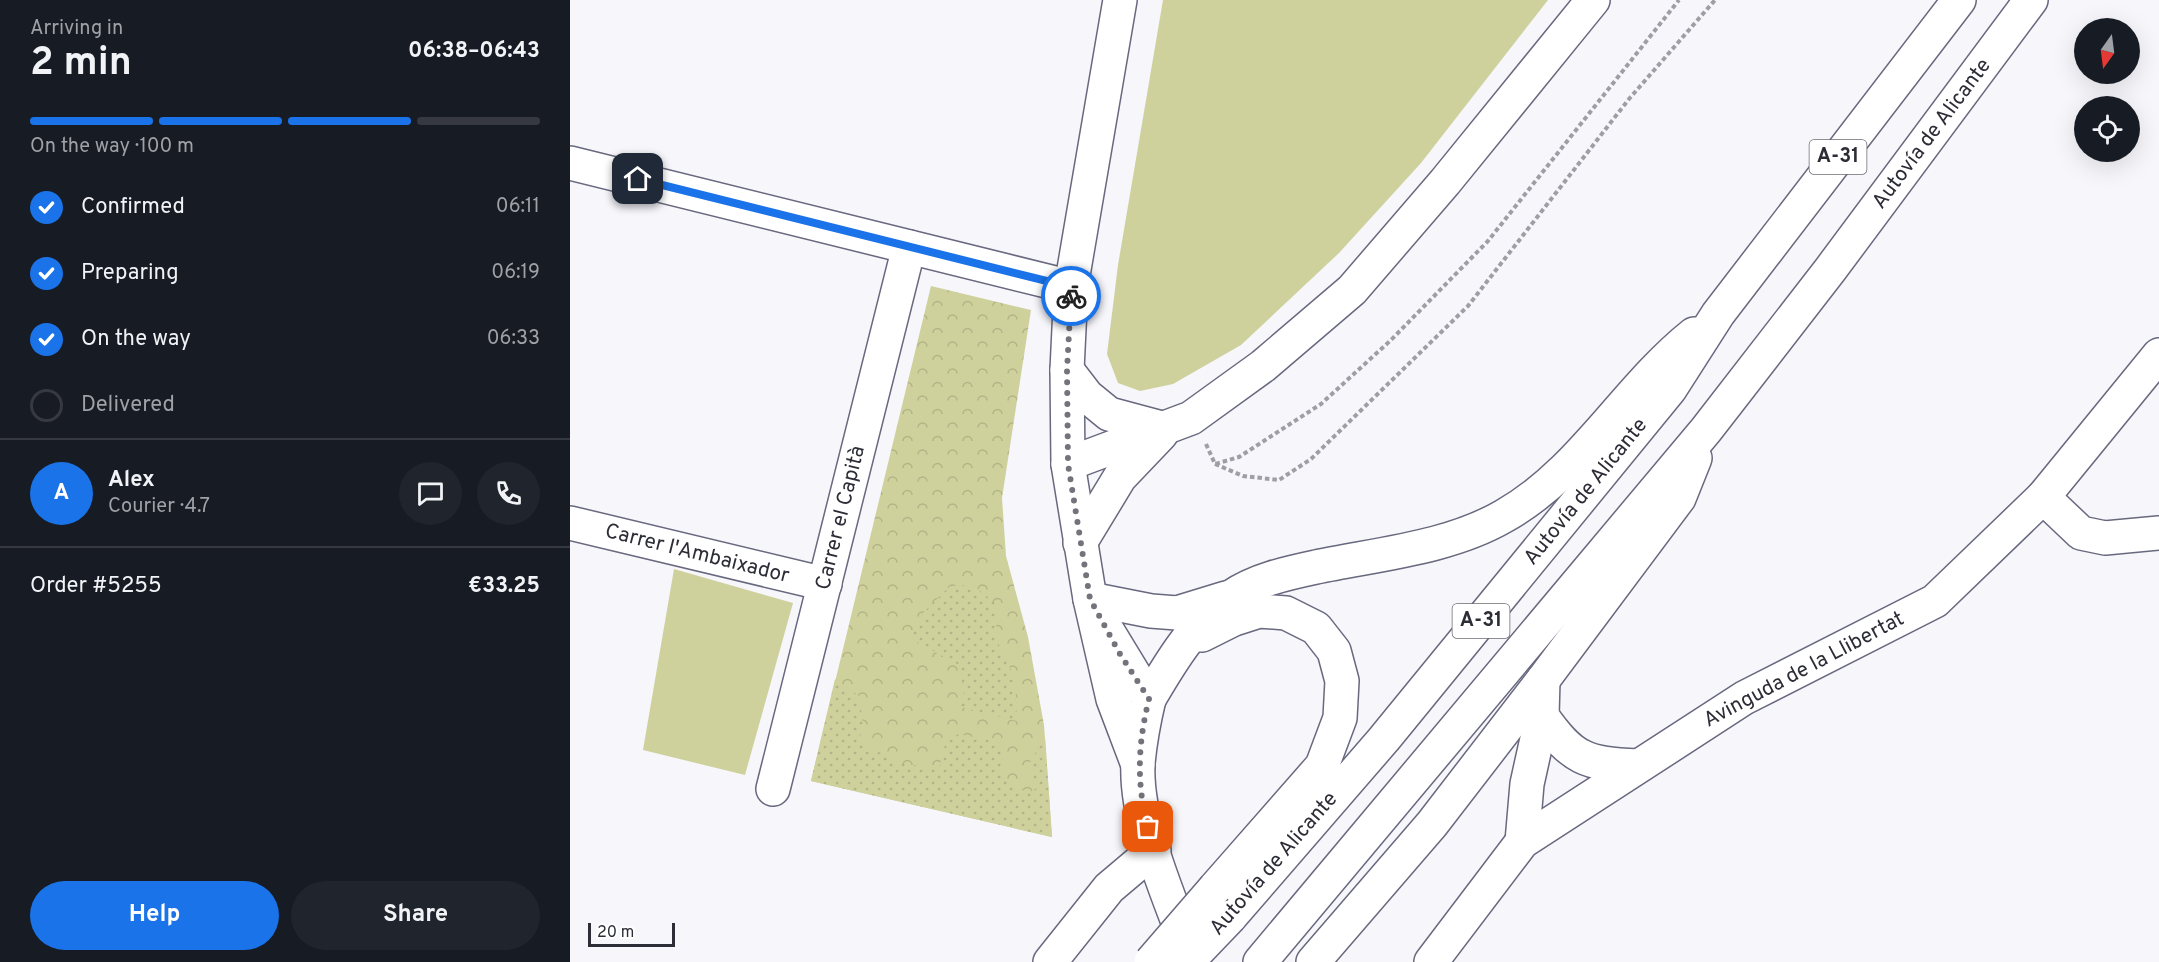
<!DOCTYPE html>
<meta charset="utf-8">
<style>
:root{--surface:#171b24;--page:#20242c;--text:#f1f3f6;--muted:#9ea1a6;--line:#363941;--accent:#1a73e8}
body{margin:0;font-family:Overpass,sans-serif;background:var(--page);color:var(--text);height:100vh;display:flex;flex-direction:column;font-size:22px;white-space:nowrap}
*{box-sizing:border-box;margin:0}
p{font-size:20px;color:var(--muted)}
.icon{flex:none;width:33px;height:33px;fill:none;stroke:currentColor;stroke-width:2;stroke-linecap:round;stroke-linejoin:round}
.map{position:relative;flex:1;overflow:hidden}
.side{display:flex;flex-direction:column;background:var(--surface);width:570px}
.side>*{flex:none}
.needle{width:39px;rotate:194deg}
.fabs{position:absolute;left:1504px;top:18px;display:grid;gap:12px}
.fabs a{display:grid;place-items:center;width:66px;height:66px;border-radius:50%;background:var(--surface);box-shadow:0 6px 24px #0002;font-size:30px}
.scale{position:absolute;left:18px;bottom:15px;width:87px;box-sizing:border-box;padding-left:6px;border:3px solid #2d2d37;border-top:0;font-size:16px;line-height:21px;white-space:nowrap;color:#2d2d37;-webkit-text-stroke:4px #fff;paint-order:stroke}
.pin{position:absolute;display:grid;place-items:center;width:51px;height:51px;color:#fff;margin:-26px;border-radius:12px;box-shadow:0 3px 9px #0006}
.courier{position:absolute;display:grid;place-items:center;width:60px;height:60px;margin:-30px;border:4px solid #1a73e8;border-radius:50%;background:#fff;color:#222;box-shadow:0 2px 8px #0007}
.head em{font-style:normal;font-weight:700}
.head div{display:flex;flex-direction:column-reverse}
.head{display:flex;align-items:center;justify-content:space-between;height:102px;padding:0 30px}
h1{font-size:39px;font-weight:700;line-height:45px}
.bar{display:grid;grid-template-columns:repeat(4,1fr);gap:9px 6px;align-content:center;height:72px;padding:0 30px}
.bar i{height:8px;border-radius:4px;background:var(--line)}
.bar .active{background:var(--accent)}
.bar p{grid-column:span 4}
.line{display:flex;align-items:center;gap:15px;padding:0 30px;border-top:2px solid var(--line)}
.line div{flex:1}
.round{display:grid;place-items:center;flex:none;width:63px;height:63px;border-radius:32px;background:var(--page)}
ol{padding:0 30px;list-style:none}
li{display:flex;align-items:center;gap:18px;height:66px}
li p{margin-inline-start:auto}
li .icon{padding:6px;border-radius:50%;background:var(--accent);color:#fff;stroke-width:4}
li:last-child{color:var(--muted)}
li i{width:33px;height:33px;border:3px solid var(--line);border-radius:50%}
.action{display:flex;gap:12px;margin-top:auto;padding:12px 30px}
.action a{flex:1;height:69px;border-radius:36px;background:var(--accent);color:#fff;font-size:24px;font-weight:700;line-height:69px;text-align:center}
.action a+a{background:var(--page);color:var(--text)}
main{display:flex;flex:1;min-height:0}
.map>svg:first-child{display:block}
</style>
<main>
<section class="side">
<div class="head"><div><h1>2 min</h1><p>Arriving in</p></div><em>06:38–06:43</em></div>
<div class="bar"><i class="active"></i><i class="active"></i><i class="active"></i><i></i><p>On the way · 100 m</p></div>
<ol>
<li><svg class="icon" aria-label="check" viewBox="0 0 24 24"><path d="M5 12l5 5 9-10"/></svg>Confirmed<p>06:11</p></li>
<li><svg class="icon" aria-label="check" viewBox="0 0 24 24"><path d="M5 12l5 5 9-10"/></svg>Preparing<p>06:19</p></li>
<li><svg class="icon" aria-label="check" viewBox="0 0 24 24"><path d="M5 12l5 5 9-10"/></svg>On the way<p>06:33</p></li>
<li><i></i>Delivered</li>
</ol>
<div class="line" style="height:108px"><b class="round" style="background:var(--accent);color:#fff">A</b><div><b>Alex</b><p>Courier · 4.7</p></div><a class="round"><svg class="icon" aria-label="chat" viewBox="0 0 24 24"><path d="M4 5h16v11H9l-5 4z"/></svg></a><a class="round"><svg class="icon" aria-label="phone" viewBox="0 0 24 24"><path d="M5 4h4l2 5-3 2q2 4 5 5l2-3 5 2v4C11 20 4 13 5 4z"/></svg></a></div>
<div class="line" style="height:78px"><div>Order #5255</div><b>€33.25</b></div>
<div class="action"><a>Help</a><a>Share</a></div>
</section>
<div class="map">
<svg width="1589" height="962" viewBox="0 0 1589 962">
<defs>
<pattern id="park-crowns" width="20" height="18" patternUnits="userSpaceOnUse" patternTransform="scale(1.5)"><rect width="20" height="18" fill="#cfd19c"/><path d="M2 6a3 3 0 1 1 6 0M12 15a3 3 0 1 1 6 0" fill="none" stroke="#b2b487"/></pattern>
<pattern id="garden-dots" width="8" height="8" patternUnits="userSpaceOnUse" patternTransform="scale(1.5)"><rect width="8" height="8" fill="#cfd19c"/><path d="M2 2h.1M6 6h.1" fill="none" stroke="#b2b487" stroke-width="1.8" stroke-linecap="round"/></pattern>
</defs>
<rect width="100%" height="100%" fill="#f6f6fb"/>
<g fill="#cfd19c">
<polygon points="593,0 978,0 851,163 769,253 671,345 603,384 570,391 548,383 537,354 548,265"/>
<polygon points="104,569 223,603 175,775 73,750"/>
</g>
<polygon fill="url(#park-crowns)" points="361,286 461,310 432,498 436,556 458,637 474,725 482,837 241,781"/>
<g fill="url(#garden-dots)">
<polygon points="403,585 427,605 426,639 445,678 447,721 391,707 394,691 389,665 340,638 354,612 380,586"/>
<polygon points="265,679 289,696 293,724 289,742 332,764 369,768 375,745 388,734 433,743 434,777 458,793 467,788 459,764 475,737 482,837 241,781"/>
</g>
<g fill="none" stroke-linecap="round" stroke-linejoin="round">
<g stroke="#68687f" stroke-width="36">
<g id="minor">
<polyline points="550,0 501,287 497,370 498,464 520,599 543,699 568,765"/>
<polyline points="0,163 501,287"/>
<polyline points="497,370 517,396 539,414 595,429"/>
<polyline points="498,464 621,418 693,366 782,290 875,182 1023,0"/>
<polyline points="1473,497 1511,533 1535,538 1589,533"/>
<polyline points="0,523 255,584"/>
<polyline points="510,543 550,477 591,434"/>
<path d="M 537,630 L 579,699 C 574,720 570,742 568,763 C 565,822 599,896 619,951"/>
<polyline points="203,789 339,247"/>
<polyline points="480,962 539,888 584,850"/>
<polyline points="861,962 952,842 1174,698 1365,601 1473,497 1589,355"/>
</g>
</g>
<g stroke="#68687f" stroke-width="36">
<g id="highway">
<polyline points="520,599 581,611 607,613 656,598"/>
<polyline points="632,635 664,619 689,611 716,613 746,628 764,651 772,681 770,718 752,766 645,888"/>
<path d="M 579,699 C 600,663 625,621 661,597 C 685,580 718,573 746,567 C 808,554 879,548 934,516 C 1012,472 1055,389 1124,334"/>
<path d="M 972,716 C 1002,759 1016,764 1068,766"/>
<polyline points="952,842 957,784 972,716 973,680"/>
<polyline points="660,917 814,739 1100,389 1148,314 1389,0"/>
<polyline points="690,962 1136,430 1260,270 1461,0"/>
<polyline points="743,962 862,824 973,680 1109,498 1125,458"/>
</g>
</g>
<g stroke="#9e9ea5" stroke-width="4" stroke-dasharray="4.5 3" stroke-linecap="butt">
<polyline points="636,444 645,464 669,457 751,404 821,340 918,241 1109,0"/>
<polyline points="645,464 673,476 709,480 741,459 898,306 1059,99 1145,0"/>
</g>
<use href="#minor" stroke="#fff" stroke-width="33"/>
<use href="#highway" stroke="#fff" stroke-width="33"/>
<g stroke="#68687f" stroke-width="36" stroke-linecap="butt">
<g id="highway-bridge">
<polyline points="581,962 645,888"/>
<polyline points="617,962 660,917"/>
</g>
</g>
<use href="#highway-bridge" stroke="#fff" stroke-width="33"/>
</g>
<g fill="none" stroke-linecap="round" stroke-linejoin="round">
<path stroke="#73737c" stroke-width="6" stroke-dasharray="0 10.8" d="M 501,296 L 497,370 L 498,464 L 520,599 L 550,654 L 579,699 C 568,743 566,783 578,827"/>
<polyline stroke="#1a73e8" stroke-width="8" points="68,179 501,287 501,296"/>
</g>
<g text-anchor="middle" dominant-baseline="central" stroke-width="4.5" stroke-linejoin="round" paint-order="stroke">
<g fill="#fff" stroke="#6c6c73" stroke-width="1.5">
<rect x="1239.5" y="140" width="57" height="34" rx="4.5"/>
<rect x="882.5" y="604" width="57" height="34" rx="4.5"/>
</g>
<g font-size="20" font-weight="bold" fill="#2d2d37">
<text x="1268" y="157">A-31</text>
<text x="911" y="621">A-31</text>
</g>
<g font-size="21" fill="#2d2d37" stroke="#fff">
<text transform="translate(1362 134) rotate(-53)">Autovía de Alicante</text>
<text transform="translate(1016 492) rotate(-51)">Autovía de Alicante</text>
<text transform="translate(271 518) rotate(-76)">Carrer el Capità</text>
<text transform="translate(127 554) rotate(14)">Carrer l'Ambaixador</text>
<text transform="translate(1234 670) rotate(-28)">Avinguda de la Llibertat</text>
<text transform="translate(704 864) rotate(-49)">Autovía de Alicante</text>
</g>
</g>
</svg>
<div class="fabs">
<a><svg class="needle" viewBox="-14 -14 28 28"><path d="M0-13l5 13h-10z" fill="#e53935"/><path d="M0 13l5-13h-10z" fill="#9ea1a6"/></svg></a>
<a><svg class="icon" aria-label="locate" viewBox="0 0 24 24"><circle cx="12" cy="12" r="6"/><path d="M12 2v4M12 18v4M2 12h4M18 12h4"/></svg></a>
</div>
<div class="scale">20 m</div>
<div class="pin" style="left:578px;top:827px;background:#ea580c"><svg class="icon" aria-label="bag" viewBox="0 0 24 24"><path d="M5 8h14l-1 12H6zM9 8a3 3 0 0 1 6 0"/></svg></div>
<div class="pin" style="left:68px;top:179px;background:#1f2937"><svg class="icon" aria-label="home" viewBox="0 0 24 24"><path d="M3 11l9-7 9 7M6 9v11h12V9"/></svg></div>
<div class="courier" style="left:501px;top:296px"><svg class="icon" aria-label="bike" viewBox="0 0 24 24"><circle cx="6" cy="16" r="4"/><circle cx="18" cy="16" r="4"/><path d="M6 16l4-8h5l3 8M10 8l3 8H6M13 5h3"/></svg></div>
</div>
</main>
